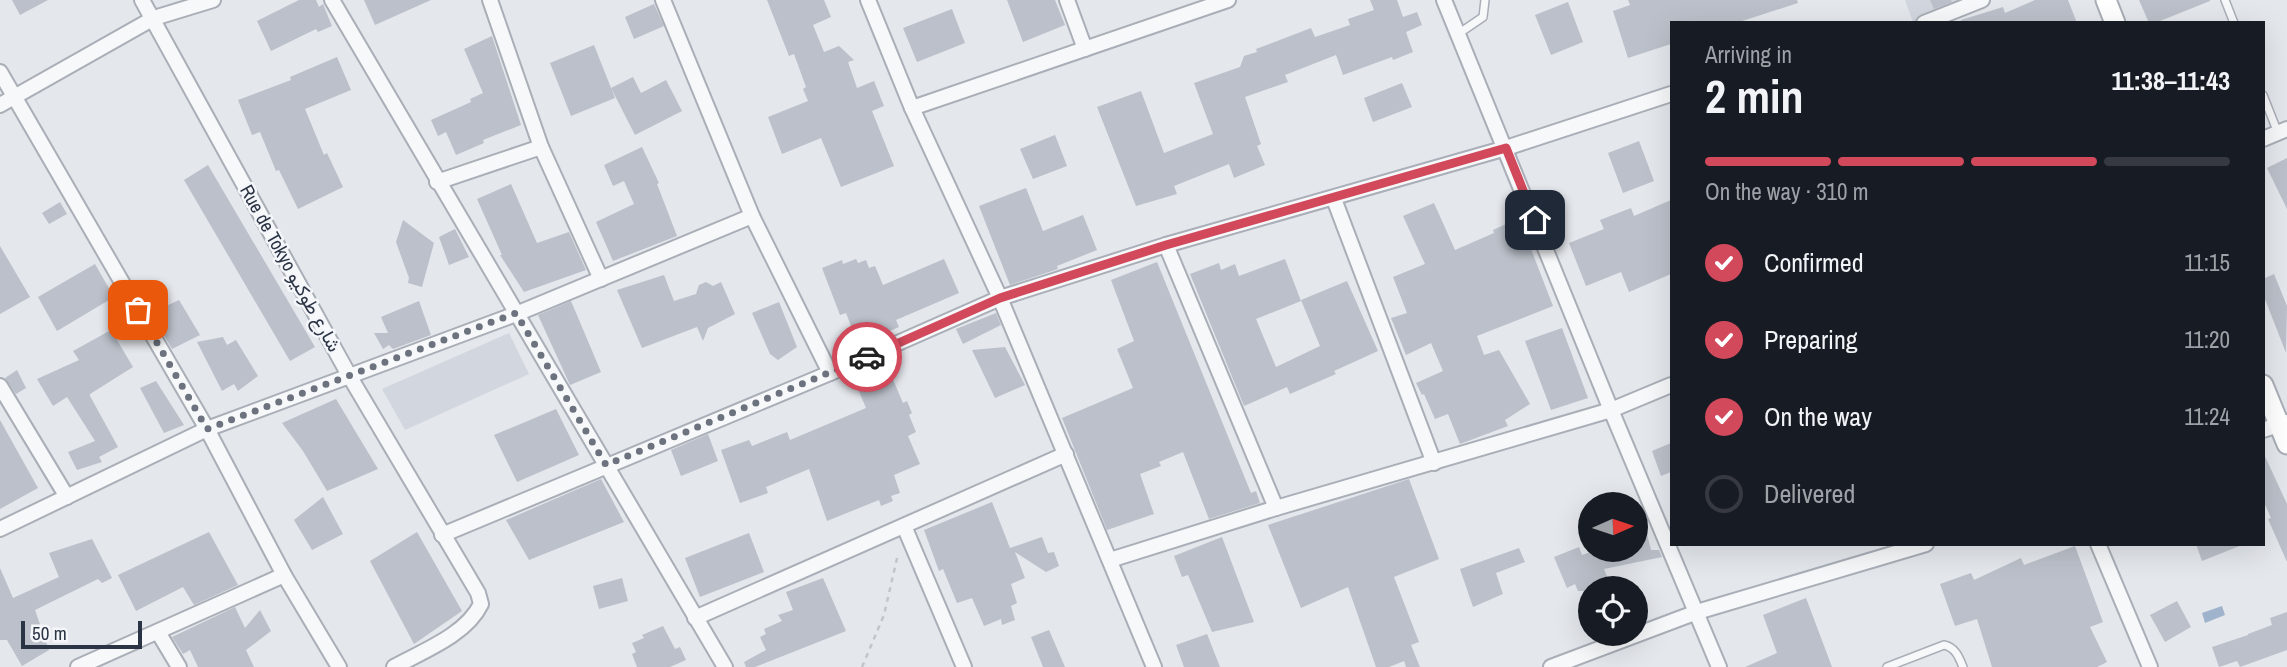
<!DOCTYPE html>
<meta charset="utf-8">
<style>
:root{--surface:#171b24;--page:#242831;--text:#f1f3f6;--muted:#9ea1a6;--line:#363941;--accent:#d1495b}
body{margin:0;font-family:"Archivo Narrow",Vazirmatn,sans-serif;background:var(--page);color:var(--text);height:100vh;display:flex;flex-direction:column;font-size:26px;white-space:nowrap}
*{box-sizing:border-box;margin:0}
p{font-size:23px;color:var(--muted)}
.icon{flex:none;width:38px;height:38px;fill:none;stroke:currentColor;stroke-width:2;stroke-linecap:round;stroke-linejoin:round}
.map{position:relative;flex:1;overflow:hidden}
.panel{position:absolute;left:1670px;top:21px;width:595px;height:525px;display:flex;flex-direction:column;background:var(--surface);border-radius:0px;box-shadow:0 7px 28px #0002}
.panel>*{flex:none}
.needle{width:46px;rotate:87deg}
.buttons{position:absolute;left:1578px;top:492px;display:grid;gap:14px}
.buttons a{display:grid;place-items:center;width:70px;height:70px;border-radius:50%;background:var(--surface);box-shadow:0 7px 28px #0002;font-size:35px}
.scale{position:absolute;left:21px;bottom:18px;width:121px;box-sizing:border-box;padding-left:7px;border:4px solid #2b3445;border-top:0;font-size:19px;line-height:24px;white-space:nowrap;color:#2b3445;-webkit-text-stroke:5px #f4f6f9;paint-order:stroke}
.pin{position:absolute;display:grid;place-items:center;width:60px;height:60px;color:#fff;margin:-30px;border-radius:14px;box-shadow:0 4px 10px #0006}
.courier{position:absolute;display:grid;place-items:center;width:70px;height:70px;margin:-35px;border:5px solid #d1495b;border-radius:50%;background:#fff;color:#222;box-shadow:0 2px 9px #0007}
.summary em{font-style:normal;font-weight:800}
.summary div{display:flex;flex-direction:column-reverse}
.summary{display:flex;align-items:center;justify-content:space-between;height:119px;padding:0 35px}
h1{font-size:46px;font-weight:800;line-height:52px}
.bar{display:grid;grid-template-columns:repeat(4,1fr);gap:10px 7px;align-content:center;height:84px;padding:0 35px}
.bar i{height:9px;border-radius:5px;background:var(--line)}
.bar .current{background:var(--accent)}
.bar p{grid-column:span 4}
ol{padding:0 35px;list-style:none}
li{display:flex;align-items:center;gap:21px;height:77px}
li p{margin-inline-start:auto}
li .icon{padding:7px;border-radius:50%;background:var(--accent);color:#fff;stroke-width:4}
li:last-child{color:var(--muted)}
li i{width:38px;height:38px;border:4px solid var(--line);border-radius:50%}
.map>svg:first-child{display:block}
</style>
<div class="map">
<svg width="2287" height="667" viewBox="0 0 2287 667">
<rect width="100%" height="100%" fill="#e4e7ec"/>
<g fill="#d2d6de">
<polygon points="1905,0 1973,0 1913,22"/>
<polygon points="509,333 529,374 405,430 382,389"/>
</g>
<polygon fill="#9fb4cc" points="2222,606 2225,615 2205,623 2202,613"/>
<g fill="#bbc0ca">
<polygon points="12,0 48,0 20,15"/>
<polygon points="299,0 316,0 319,7 323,4 332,26 318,32 316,29 271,51 257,21"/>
<polygon points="364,0 431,0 375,25"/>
<polygon points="767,0 824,0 831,17 813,25 824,52 839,46 854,60 848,62 857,88 874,81 884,106 872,111 894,166 841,187 821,138 782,154 768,117 808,101 803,89 806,87 794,54 789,56"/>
<polygon points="1007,0 1055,0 1065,25 1023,42"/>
<polygon points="1370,0 1397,0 1403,17 1417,12 1422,25 1406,32 1413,52 1393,60 1392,57 1343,75 1336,55 1285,75 1288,82 1245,97 1261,144 1257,146 1265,165 1234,178 1229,164 1174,186 1177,194 1136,206 1097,107 1141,91 1164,153 1213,134 1194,83 1240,67 1244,56 1257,52 1256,49 1311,28 1315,37 1350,25 1348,19 1374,10"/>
<polygon points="1628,0 1797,0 1798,3 1736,23 1671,23 1671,44 1628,58 1613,11 1630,5"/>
<polygon points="1930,0 1951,0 1952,2 1934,9"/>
<polygon points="2035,0 2068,0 2077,23 1961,23 1961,20 2003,7 2005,13"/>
<polygon points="2139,0 2210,0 2210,1 2155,23 2149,23"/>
<polygon points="1568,2 1583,42 1551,55 1535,15"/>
<polygon points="654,4 664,26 634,39 625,17"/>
<polygon points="952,9 965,43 917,62 903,28"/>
<polygon points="492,36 521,125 483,140 484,143 456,155 446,132 438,136 431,120 471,102 470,99 483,93 464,49"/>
<polygon points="594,45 615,98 571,116 550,63"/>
<polygon points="337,57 351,90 305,109 324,155 327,153 343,187 298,209 279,170 276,171 260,132 252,135 238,100 291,80 290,77"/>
<polygon points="633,77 641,93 666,80 682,111 635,135 611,88"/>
<polygon points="1402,83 1412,107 1373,122 1364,98"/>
<polygon points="1055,135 1067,166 1033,179 1020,149"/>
<polygon points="1639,141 1654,181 1623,193 1608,153"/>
<polygon points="642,147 659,183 657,184 677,236 613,261 596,222 634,204 624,181 613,186 604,165"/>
<polygon points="2287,158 2287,209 2267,168"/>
<polygon points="208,165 315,347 290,361 184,180"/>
<polygon points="511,184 537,243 569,232 586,270 524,292 500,255 502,255 477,199"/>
<polygon points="1026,188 1043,231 1083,215 1097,250 1057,266 1058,269 1010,285 979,206"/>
<polygon points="1671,200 1671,274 1629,292 1621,272 1586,286 1569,243 1604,229 1600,220 1631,208 1634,216"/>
<polygon points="60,202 67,214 49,224 42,213"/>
<polygon points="1434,203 1455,250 1494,233 1493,230 1519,218 1553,306 1477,336 1484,355 1499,350 1530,404 1505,420 1508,426 1460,444 1448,414 1435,419 1424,394 1422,395 1416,383 1443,371 1431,343 1406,355 1391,318 1407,313 1393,277 1425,264 1403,216"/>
<polygon points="403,220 434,243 422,287 408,283 409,278 396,242"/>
<polygon points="455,229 469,257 449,265 439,237"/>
<polygon points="0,246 30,297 0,314"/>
<polygon points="856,259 858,263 866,260 869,268 875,266 883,285 944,259 959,293 896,320 899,327 858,344 846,313 840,315 822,268 842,260 843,264"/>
<polygon points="1285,259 1301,301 1256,319 1276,367 1320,346 1301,300 1347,281 1378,351 1334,371 1336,374 1290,394 1287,387 1244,406 1190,274 1219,263 1221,270 1235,264 1239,276"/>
<polygon points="1157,262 1251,493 1256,491 1260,503 1209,519 1183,452 1159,462 1161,466 1140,474 1154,514 1107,530 1062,418 1133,388 1117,349 1134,341 1111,280"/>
<polygon points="95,264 114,297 57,331 38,297"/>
<polygon points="2274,274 2287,306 2286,353 2263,294 2263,279"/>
<polygon points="664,275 674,301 696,294 699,285 706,282 713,286 721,282 735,314 708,328 703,341 697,327 642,348 617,290"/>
<polygon points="179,300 200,335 172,349 151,313"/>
<polygon points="419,301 431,335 393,349 389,345 383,349 374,333 388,333 381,317"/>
<polygon points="571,301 601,372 570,385 538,315"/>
<polygon points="779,302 797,347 778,360 770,354 752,313"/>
<polygon points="996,313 1001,325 963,344 956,329"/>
<polygon points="1562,328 1588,398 1551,410 1525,341"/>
<polygon points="111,330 133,367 90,394 90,396 118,447 99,457 102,462 77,470 68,452 95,441 67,397 53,406 37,379 79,360 73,351"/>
<polygon points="223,337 227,345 236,340 258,376 238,391 234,384 222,391 197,342"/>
<polygon points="1005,347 1025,385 995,398 972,350"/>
<polygon points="886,363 903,403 907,401 912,413 909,415 916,432 908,436 920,464 894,475 900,493 891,496 893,501 881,506 879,500 827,521 809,469 766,487 768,493 740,503 721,450 749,440 752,446 787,432 790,440 866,408 853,377"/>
<polygon points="17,370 26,388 16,394 5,378"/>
<polygon points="156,381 184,425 164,433 140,388"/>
<polygon points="336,399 378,469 327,491 303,451 282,423"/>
<polygon points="556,409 579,455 517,482 494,435"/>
<polygon points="0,420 38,488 0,509"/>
<polygon points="708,434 718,461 681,476 671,450"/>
<polygon points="1671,443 1671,472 1661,476 1652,451"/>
<polygon points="2263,452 2287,504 2287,562 2268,519 2271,518 2263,500"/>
<polygon points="601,479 624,522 529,560 506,520"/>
<polygon points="1409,479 1439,559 1394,577 1419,642 1411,645 1420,667 1406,667 1404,661 1389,667 1376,667 1348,587 1301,608 1268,525"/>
<polygon points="323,497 343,534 312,550 294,520"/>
<polygon points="992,502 1010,548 1042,537 1048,553 1054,552 1059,566 1046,572 1015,552 1025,578 1011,584 1017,603 1011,606 1015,620 1002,625 1001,619 984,626 972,598 957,603 943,569 939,571 924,530"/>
<polygon points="1641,510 1651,550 1659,550 1662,557 1604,569 1610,584 1600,588 1591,588 1591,592 1585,594 1584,591 1578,591 1575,584 1567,588 1554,557 1579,547 1582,555 1596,550 1636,550 1636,511"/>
<polygon points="209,532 238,585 194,605 183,587 136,611 118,575"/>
<polygon points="417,532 462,611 414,644 370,561"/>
<polygon points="749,533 764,572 700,597 685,558"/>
<polygon points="1222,537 1254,622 1212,632 1188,575 1182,577 1174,556"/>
<polygon points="92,539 112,578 102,583 98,579 35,610 49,650 22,666 7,640 0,640 0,568 13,598 59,577 49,553"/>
<polygon points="2196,544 2242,544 2242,545 2202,561"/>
<polygon points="2075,546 2103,622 2090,627 2107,662 2097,667 1992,667 1977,619 1955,626 1940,584 1971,573 1974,580 2021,558 2024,565"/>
<polygon points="1519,548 1525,562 1496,573 1503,594 1473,607 1460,569"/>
<polygon points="622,578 628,601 599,609 593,586"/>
<polygon points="823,578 846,631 755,667 746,667 744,662 766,650 760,637 766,634 764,629 782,621 778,615 793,610 786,592"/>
<polygon points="1806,598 1832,667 1745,667 1777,653 1763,615"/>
<polygon points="2177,601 2191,627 2165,642 2150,615"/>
<polygon points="235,607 245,628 260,610 271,631 246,650 254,667 198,667 190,650 183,654 172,637"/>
<polygon points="2287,612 2287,650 2240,667 2237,661 2219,667 2212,647 2248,635 2248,634 2272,625 2270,618"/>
<polygon points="663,626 675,649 680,647 686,660 670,667 637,667 632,654 636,652 632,643 644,638 642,635"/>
<polygon points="1049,630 1065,667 1043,667 1031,637"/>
<polygon points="1207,634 1220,667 1184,667 1176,645"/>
</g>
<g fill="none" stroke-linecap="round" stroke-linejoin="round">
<g stroke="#a9aeb7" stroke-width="10">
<g id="lane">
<polyline points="2225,0 2234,23"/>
<polyline points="1458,34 1483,17 1485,0"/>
<polyline points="2263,95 2278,133"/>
<path d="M 1887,667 L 1944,645 C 1955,647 1959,657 1963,667"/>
</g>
</g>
<g stroke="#a9aeb7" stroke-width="18">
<g id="street">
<path d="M 142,0 L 350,377 L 478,593 L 481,604 C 466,635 423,651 394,667"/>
<polyline points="332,0 725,667"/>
<polyline points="490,0 541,147 601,279"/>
<polyline points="663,0 752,216 830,373"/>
<polyline points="868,0 912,108 1000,298 1154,667"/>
<polyline points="1067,0 1085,49"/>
<polyline points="1444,0 1611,410 1719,667"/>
<polyline points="1924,23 1982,0"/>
<polyline points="0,72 207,429 284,575 339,667"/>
<polyline points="0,105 154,18 213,0"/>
<polyline points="912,108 1228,0"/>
<polyline points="2263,139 2287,129"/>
<polyline points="437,182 541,147"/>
<polyline points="1334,199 1434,463"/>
<polyline points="1166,245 1276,508"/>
<polyline points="0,386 67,497"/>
<polyline points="2263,430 2287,422"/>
<polyline points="904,526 964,667"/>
<polyline points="0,529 207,429 516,314 752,216"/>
<polyline points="442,535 830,373 1000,298 1166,245 1506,148 1671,94"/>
<polyline points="2098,544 2150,667"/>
<polyline points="1110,560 1276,508 1611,410 1671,385"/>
<polyline points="695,618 1066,454"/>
<polyline points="158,632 179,667"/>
<polyline points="78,667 284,575"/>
<polyline points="1551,667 1697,612 1926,544"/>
</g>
</g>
<g stroke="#a9aeb7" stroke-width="23">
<g id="secondary">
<polyline points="2106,0 2115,23"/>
<polyline points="2263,385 2287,444"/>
</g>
</g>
<polyline stroke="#c2c5cb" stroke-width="2.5" stroke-dasharray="5 5" stroke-linecap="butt" points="862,667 884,615 898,554"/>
<use href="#lane" stroke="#f7f8fa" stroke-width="7"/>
<use href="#street" stroke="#f7f8fa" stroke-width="14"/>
<use href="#secondary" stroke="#fff" stroke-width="19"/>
</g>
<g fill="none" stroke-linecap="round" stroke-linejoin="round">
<polyline stroke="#6c737f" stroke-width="7" stroke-dasharray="0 12.6" points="138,310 207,429 516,313 606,465 867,357"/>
<polyline stroke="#d1495b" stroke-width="9" points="867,357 1000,298 1166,245 1506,148 1535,220"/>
</g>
<g text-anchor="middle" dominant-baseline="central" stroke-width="5" stroke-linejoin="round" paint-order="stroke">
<g font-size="19" fill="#2b3445" stroke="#f4f6f9">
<text transform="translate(291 268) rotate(61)">Rue de Tokyo شارع طوكيو</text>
</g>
</g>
</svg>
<div class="buttons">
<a><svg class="needle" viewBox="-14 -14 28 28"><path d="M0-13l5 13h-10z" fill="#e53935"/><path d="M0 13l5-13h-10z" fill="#9ea1a6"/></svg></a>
<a><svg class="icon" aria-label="locate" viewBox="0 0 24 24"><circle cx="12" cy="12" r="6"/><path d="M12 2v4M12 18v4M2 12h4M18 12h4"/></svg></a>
</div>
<div class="scale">50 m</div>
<div class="pin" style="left:138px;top:310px;background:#ea580c"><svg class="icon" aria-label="bag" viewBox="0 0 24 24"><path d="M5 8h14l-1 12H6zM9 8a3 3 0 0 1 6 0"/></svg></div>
<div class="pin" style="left:1535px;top:220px;background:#1f2937"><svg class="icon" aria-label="home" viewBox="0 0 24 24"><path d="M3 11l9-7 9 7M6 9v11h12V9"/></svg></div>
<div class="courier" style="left:867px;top:357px"><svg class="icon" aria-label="car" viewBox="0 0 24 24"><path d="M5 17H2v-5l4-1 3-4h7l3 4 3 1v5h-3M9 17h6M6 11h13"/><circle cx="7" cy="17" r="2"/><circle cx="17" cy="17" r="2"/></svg></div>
<section class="panel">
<div class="summary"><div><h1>2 min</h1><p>Arriving in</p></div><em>11:38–11:43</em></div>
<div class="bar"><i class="current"></i><i class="current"></i><i class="current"></i><i></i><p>On the way · 310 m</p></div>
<ol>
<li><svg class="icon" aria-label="check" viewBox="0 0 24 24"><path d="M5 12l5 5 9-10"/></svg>Confirmed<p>11:15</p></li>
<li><svg class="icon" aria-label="check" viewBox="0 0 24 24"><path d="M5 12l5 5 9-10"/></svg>Preparing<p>11:20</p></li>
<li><svg class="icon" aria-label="check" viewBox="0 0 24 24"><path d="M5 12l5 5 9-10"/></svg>On the way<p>11:24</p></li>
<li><i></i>Delivered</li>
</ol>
</section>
</div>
